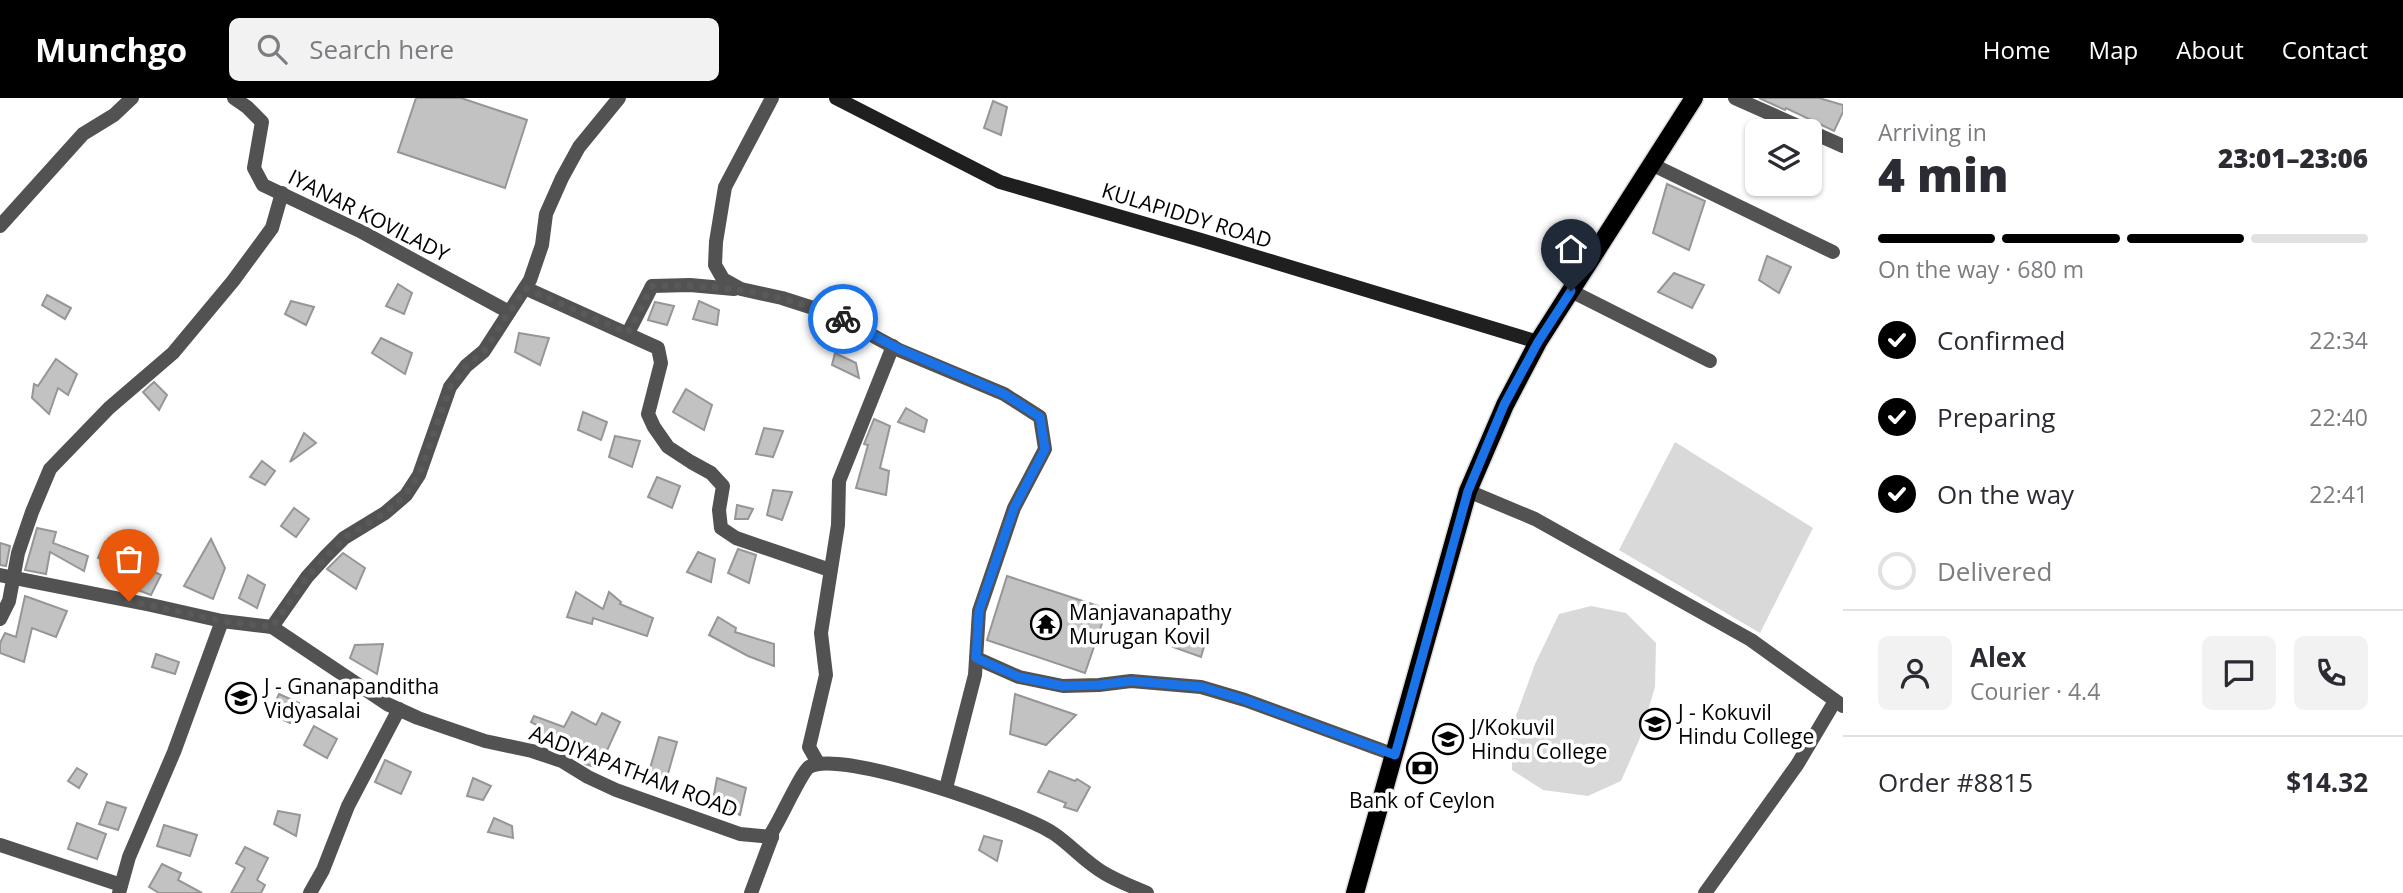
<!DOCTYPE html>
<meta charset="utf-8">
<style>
:root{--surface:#fff;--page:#f2f2f3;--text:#2b2b33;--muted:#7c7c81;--line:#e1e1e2;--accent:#000}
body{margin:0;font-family:"Open Sans",sans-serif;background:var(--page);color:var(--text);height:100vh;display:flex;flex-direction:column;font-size:26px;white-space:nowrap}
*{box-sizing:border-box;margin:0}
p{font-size:23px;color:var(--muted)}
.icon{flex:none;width:38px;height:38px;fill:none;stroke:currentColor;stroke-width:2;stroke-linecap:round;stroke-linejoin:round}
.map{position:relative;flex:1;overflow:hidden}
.panel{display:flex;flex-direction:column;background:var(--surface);width:560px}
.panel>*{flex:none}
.controls{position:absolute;left:1745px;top:21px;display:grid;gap:14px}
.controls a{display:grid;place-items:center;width:77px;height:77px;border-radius:10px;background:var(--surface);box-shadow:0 2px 5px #0004;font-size:35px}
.pin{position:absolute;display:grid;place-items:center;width:60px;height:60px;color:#fff;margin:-72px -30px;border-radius:50% 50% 50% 0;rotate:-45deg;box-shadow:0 0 7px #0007}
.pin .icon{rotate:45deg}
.courier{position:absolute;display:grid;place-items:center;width:70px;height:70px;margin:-35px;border:5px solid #1a73e8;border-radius:50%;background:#fff;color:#222;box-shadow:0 2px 9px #0007}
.overview em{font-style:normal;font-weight:800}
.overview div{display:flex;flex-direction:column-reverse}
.overview{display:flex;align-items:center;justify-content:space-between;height:119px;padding:0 35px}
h1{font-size:46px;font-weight:800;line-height:52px}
.bar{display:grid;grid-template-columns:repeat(4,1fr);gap:10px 7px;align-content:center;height:84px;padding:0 35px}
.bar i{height:9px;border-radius:5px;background:var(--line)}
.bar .selected{background:var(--accent)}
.bar p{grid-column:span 4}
.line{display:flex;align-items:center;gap:18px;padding:0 35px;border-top:2px solid var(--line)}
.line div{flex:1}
.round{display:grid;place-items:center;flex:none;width:74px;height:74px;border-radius:10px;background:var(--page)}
ol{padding:0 35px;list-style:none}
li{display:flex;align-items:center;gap:21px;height:77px}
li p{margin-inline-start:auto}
li .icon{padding:7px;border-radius:50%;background:var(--accent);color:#fff;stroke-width:4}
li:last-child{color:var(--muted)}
li i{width:38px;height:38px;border:4px solid var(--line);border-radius:50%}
header{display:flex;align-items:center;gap:42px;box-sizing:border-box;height:98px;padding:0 35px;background:var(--accent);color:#fff}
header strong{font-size:33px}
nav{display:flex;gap:38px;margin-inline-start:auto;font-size:24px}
.search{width:490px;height:63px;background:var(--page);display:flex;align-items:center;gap:18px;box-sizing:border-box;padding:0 24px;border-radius:10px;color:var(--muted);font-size:26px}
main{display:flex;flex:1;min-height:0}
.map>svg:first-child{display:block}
</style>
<header>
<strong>Munchgo</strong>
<div class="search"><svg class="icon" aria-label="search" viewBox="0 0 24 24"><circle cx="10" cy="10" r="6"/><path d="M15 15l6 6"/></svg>Search here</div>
<nav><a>Home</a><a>Map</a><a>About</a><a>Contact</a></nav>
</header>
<main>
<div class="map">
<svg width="1843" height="795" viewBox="0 0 1843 795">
<rect width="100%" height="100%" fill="#fff"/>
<g fill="#d9d9d9">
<polygon points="1675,344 1813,430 1760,535 1619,452"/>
<polygon points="1591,508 1626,515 1656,545 1655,589 1640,640 1621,683 1588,698 1543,692 1512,672 1512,629 1535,566 1559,516"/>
</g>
<g fill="#c2c2c2" stroke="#969696" stroke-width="2">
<polygon points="416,0 461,0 527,22 505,90 398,54"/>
<polygon points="1759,0 1819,0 1843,7 1843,14 1834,33 1786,10 1785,12"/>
<polygon points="993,3 1007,9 1001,37 984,30"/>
<polygon points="1667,86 1705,103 1689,152 1653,135"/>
<polygon points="1767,158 1791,169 1779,195 1759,182"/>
<polygon points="1674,175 1704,187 1692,210 1658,194"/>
<polygon points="398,186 412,195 404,216 386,208"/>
<polygon points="47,197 71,210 65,221 42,207"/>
<polygon points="291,203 314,209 306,227 285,216"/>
<polygon points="699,203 719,212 717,227 693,221"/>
<polygon points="655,204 674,208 667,227 648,222"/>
<polygon points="519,235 549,240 540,267 515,254"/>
<polygon points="381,240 412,255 405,276 372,255"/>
<polygon points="835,255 856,265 859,280 832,267"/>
<polygon points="56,261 77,276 68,297 58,290 49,316 32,300 34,286 38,288"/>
<polygon points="154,284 167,297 159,312 143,294"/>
<polygon points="686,291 712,307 704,332 673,314"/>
<polygon points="906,310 927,322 924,334 898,324"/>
<polygon points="583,314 607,324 601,342 578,332"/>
<polygon points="874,321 890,328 880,370 889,373 886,397 856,390 868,347 864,346"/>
<polygon points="764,330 783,333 773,359 756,356"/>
<polygon points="304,335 316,345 290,364"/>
<polygon points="615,338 640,343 632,369 609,359"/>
<polygon points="262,363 275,373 265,387 250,379"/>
<polygon points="657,379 680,388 672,410 648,399"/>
<polygon points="773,392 792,394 782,422 767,417"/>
<polygon points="737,407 753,411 748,421 735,421"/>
<polygon points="294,410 309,421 296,439 281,428"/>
<polygon points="37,430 56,434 53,445 88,458 84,473 50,454 46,476 25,472"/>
<polygon points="211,441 225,470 213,501 184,488"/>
<polygon points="105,444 125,453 123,459 161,477 151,497 127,488 133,475 98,460"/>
<polygon points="0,445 10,448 6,468 0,467"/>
<polygon points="738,451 756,457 749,485 728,475"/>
<polygon points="698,454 715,461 711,484 687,474"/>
<polygon points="343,455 365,470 356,491 327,471"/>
<polygon points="248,477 265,487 257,510 239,500"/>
<polygon points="1007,478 1107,511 1085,575 987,542"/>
<polygon points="576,494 603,511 609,494 621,504 620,506 653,520 647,538 593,520 592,526 567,519"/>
<polygon points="25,498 67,513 56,539 32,530 24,564 0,555 0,545 5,535 16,539"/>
<polygon points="718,519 736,530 735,534 774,546 774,568 748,558 709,537"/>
<polygon points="1178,535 1205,545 1201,559 1173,549"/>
<polygon points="383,546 377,576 350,560 355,547"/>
<polygon points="156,556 179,564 175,576 152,569"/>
<polygon points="279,596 299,605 290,625 270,616"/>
<polygon points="1015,596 1076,617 1046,647 1010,636"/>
<polygon points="572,614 596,627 602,615 620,624 599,670 585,666 589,654 557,638 554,647 533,639 538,628 531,624 534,618 564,629"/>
<polygon points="314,628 337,641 327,660 304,647"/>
<polygon points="659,639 677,644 667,679 649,674"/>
<polygon points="385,662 411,674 401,696 375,684"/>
<polygon points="77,670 87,676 79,690 68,683"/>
<polygon points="1049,673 1075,683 1077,681 1090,689 1077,713 1064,709 1066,705 1038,694"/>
<polygon points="473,680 491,688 483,702 467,698"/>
<polygon points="717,680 746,690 740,717 713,702"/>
<polygon points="107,704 126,710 118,732 99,726"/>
<polygon points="278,713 300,717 296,738 274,726"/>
<polygon points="494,720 512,728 513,740 488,734"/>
<polygon points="77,725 106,736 97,761 68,751"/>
<polygon points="164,727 197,737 190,758 157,748"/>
<polygon points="984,738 1002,743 997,763 979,752"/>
<polygon points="245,749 268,760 257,782 265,787 261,795 231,795 245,770 236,765"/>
<polygon points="162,766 181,775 178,782 202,795 159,795 149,789"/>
</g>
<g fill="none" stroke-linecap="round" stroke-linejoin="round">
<g stroke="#dbdbdb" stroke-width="21">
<polyline id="primary" points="1355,795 1468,393 1505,307 1538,244 1694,0"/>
</g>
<g stroke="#525252" stroke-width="14">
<polyline points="234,0 247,9 262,24 254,70 263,87 362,134 509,214"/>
<polyline points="772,0 725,89 716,144 715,167 723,181 741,191 782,200 835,217 899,252 1004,296 1040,319 1045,351 1014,410 979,513 975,577 946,690"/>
<polyline points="1735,0 1843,48"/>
<polyline points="1651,66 1833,154"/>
<polyline points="0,128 83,36 114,17 132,0"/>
<polyline points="525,190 658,250 661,265 648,316 654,329 668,349 691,364 711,375 723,388 719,412 721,430 736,440 830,472"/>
<polyline points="1571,193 1710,263"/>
<polyline points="628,235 652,188 690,187 734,191"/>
<polyline points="1468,393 1535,421 1751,542 1843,608"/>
<polyline points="0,477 151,507 222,523 272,529 307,479 326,458 344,440 385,415 406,397 419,377 450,289 466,268 484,253 530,182 542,147 546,116 562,80 579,49 619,0"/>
<polyline points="0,521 9,503 18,455 32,414 50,371 109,310 173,255 233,183 272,130 282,95"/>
<path d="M 272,529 L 387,606 L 418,620 L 485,643 L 532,653 L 562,663 L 588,679 L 616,692 L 740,736 L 772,739 L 772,734 C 780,722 801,675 809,669 C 839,650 1021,714 1053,735 C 1071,747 1085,764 1104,775 C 1117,783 1133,789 1147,795"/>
<polyline points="976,560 1019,579 1063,588 1099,587 1131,583 1201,589 1245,602 1395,657"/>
<polyline points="818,665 809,649 826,577 821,535 838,427 839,383 893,248"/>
<polyline points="0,747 121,787"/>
<polyline points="119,795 129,759 174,654 222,523"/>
<polyline points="310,795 323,772 348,708 399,611"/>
<polyline points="751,795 772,739"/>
<polyline points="1705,795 1797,667 1835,603"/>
</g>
<polyline stroke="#1f1f1f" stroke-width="14" points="836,0 1000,84 1201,142 1538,244"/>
<use href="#primary" stroke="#000" stroke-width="18"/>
</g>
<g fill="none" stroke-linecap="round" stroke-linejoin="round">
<path stroke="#595959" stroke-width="7" stroke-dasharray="0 12.6" d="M 129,503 L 222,523 L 272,529 L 307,479 L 344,440 L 385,415 L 405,397 L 419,377 L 450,289 L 466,268 L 484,253 L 525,190 L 628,235 L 652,188 C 704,186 752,191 802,206 C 816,211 830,214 843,221"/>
<polyline stroke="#1a73e8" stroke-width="9" points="843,221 899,251 1004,296 1040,319 1045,351 1014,410 979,513 976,560 1019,579 1063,588 1099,587 1131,583 1202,589 1245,602 1395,657 1468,393 1504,307 1538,244 1571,193"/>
</g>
<defs>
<g id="temple-ring" transform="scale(1.575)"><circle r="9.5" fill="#fff" stroke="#000" stroke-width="1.5"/><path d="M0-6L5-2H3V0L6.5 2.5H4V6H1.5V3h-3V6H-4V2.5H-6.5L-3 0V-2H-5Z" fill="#000"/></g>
<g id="school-ring" transform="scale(1.575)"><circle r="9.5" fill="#fff" stroke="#000" stroke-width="1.5"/><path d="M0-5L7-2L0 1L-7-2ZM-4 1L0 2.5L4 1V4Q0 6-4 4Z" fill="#000"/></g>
<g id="bank-ring" transform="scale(1.575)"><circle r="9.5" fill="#fff" stroke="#000" stroke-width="1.5"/><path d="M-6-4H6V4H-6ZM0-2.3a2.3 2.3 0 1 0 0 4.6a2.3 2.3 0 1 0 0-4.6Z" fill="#000"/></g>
</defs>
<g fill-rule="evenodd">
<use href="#temple-ring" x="1046" y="526"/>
<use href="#school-ring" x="241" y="600"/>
<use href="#school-ring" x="1655" y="626"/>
<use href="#school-ring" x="1448" y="641"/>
<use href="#bank-ring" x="1422" y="670"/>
</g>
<g text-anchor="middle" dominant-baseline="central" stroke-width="7" stroke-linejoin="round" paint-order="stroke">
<g font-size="21" fill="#000" stroke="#fff">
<text transform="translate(369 117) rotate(27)">IYANAR KOVILADY</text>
<text transform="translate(1187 117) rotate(17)">KULAPIDDY ROAD</text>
<text transform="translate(634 673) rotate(21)">AADIYAPATHAM ROAD</text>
</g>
<g font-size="21" fill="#000" stroke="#fff" text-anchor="start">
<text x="1069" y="514">Manjavanapathy<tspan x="1069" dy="24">Murugan Kovil</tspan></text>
<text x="264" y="588">J - Gnanapanditha<tspan x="264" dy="24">Vidyasalai</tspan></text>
<text x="1678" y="614">J - Kokuvil<tspan x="1678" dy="24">Hindu College</tspan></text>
<text x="1471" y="629">J/Kokuvil<tspan x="1471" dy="24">Hindu College</tspan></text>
<text x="1422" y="702" text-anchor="middle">Bank of Ceylon</text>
</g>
</g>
</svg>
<div class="controls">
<a><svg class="icon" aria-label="layers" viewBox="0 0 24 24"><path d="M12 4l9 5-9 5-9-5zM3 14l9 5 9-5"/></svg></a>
</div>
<div class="pin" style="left:129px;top:503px;background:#ea580c"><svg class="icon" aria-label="bag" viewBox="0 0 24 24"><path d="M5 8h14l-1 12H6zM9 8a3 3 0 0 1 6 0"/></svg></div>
<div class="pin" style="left:1571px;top:193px;background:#1f2937"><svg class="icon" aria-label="home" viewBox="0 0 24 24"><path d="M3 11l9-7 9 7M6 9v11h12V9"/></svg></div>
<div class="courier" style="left:843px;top:221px"><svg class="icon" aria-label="bike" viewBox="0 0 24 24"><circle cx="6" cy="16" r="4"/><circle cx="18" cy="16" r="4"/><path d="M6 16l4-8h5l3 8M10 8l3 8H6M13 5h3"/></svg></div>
</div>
<section class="panel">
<div class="overview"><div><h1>4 min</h1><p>Arriving in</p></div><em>23:01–23:06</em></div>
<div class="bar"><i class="selected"></i><i class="selected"></i><i class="selected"></i><i></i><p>On the way · 680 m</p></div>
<ol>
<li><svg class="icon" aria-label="check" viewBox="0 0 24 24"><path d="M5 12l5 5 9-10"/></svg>Confirmed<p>22:34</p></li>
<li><svg class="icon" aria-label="check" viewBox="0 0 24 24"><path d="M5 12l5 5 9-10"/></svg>Preparing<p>22:40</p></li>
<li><svg class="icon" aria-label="check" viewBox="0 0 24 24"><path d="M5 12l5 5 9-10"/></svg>On the way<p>22:41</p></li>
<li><i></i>Delivered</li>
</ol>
<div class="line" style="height:126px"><a class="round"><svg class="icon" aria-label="person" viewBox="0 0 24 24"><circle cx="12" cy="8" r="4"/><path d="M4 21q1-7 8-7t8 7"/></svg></a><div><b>Alex</b><p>Courier · 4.4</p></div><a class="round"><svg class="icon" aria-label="chat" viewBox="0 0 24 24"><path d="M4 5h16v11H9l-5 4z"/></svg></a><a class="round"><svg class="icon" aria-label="phone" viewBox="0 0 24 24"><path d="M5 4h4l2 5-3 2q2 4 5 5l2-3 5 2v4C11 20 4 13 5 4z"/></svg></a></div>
<div class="line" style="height:91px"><div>Order #8815</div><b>$14.32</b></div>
</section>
</main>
